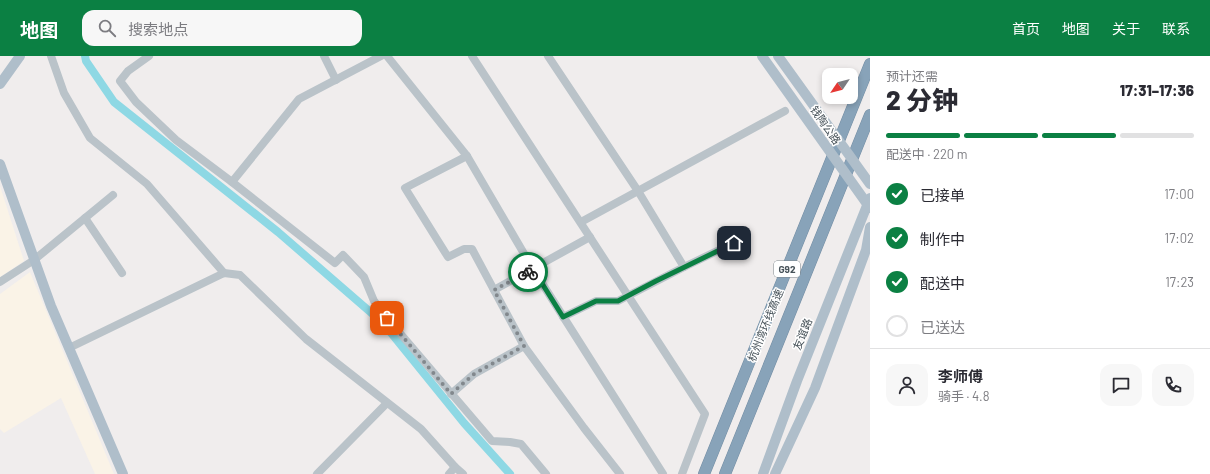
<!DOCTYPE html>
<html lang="zh">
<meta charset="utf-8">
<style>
:root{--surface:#fff;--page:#f7f7f7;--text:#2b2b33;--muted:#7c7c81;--line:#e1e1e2;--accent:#0b8043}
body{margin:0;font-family:Barlow,"Noto Sans SC",sans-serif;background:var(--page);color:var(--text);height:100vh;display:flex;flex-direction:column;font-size:15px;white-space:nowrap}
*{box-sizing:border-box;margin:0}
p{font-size:13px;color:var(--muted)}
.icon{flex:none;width:22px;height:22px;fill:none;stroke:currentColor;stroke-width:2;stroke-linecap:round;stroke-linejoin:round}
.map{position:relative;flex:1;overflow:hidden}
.side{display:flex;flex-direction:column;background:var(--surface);width:340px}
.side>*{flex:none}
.needle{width:26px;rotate:235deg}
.fabs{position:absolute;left:822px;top:12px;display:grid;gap:8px}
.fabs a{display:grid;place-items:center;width:36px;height:36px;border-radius:8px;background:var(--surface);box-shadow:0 2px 6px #0003;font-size:20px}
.pin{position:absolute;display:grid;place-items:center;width:34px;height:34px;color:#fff;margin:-17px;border-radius:8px;box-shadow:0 2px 6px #0006}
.courier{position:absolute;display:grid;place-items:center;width:40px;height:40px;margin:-20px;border:3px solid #0b8043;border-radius:50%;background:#fff;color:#222;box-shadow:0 1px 5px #0007}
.overview em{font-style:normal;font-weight:800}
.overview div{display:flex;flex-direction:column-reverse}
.overview{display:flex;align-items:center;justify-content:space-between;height:68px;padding:0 16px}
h1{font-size:26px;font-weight:800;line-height:30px}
.bar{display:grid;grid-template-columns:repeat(4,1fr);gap:6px 4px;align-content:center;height:48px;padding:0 16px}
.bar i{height:5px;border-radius:3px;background:var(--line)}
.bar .current{background:var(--accent)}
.bar p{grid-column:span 4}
.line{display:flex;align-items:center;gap:10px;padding:0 16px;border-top:1px solid var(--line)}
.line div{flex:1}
.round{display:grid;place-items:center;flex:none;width:42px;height:42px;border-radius:12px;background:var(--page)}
ol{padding:0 16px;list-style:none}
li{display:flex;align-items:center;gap:12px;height:44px}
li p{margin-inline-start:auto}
li .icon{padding:4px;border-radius:50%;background:var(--accent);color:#fff;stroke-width:4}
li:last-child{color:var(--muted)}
li i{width:22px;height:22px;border:2px solid var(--line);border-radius:50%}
header{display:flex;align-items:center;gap:24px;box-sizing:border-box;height:56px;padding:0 20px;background:var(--accent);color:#fff}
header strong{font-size:19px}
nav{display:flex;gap:22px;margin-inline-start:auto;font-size:14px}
.search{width:280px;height:36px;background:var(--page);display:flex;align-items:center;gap:10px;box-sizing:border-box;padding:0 14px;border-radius:12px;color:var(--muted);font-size:15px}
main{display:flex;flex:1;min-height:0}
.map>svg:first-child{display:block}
</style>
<header>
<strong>地图</strong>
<div class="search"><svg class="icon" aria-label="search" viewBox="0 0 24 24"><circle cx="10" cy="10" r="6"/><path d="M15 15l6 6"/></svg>搜索地点</div>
<nav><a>首页</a><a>地图</a><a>关于</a><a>联系</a></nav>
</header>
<main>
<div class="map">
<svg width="870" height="418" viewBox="0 0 870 418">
<rect width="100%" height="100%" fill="#f0eded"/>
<g fill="#faf3e7">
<polygon points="0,130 24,205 0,221"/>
<polygon points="30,216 114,418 95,418 61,342 4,377 0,373 0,238"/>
</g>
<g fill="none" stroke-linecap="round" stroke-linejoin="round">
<polyline stroke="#8ed8e4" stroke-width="8" points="85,0 86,5 114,46 278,176 383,267 464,367 510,418"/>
<g stroke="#748ea4" stroke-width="12">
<g id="highway">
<polyline points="704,418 870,8"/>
<polyline points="725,418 870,59"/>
</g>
</g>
<g stroke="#bac3c9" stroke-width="8">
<polyline points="51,0 64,37 90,82 147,128 224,217"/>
<polyline points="149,0 128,15 120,25 136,46 176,84 232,126 335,207 343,199 364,221 374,245 387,262 492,385 510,386 521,388 546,418"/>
<polyline points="324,0 336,24"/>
<polyline points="387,0 467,100 533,213 663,418"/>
<polyline points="472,0 705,358 682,418"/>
<polyline points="548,0 638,135 684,211"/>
<polyline points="467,100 405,132 448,201 464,193 472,193 524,290 584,372 620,418"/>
<polyline points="232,126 299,43 381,0"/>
<polyline points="85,162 122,217"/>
<polyline points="581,166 785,55"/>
<polyline points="0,226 34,204 113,139"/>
<polyline points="494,234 590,181"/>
<polyline points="563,261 596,245 618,245 684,211 746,181"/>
<polyline points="69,292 224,217 240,219 306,283 421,373 455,411 463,418"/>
<polyline points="451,338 474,318 524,290"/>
<polyline points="317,418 387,347"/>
<polyline points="449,418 455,411"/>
</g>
<g stroke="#afbeca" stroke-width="10">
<polyline points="0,28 20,0"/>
<polyline points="0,108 51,250 123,418"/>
<polyline points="763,418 797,325 870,142"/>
<polyline points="775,418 815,332 866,194 870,171"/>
</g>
<use href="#highway" stroke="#88a3b9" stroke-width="11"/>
<g stroke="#afbeca" stroke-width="10">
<polyline points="762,0 870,152"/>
<polyline points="778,0 870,128"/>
</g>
</g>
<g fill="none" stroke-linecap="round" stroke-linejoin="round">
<polyline stroke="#82888d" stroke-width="4" stroke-dasharray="0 7.2" points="387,262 451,338 474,318 524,290 494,234 528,216"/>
<polyline stroke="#0b8043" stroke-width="5" points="528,216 533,213 563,261 596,245 618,245 656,225 734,187"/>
</g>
<g text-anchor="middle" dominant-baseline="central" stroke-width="3" stroke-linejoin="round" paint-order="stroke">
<rect fill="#fff" stroke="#7e868b" stroke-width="1" x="774" y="205" width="26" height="16" rx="3"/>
<g font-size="10" font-weight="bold" fill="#475259">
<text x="787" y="213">G92</text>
</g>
<g font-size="11" fill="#475259" stroke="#fff">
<text transform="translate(826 69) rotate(55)">钱陶公路</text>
<text transform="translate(765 269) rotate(-68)">杭州湾环线高速</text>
<text transform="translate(802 278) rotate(-68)">友谊路</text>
</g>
</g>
</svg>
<div class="fabs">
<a><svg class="needle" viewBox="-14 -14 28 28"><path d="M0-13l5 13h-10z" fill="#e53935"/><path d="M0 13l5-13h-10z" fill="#7c7c81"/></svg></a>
</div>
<div class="pin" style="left:387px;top:262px;background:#ea580c"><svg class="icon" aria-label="bag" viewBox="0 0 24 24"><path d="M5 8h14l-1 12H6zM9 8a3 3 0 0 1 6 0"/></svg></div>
<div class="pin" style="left:734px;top:187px;background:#1f2937"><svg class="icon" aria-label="home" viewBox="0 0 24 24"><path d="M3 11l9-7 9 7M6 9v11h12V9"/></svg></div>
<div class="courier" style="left:528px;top:216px"><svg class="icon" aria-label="bike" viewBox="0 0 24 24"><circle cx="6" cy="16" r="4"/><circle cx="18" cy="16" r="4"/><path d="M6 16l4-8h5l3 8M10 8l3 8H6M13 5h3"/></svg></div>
</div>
<section class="side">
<div class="overview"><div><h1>2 分钟</h1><p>预计还需</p></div><em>17:31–17:36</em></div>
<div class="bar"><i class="current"></i><i class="current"></i><i class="current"></i><i></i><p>配送中 · 220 m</p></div>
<ol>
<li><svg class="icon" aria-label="check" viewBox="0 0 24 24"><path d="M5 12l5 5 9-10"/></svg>已接单<p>17:00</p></li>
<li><svg class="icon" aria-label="check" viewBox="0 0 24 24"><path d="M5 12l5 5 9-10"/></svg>制作中<p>17:02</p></li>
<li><svg class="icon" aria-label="check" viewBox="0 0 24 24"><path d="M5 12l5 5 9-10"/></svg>配送中<p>17:23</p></li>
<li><i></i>已送达</li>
</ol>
<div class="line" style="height:72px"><a class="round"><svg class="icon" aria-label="person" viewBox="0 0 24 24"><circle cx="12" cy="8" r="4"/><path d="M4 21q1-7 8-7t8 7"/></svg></a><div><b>李师傅</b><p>骑手 · 4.8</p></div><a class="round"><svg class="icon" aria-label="chat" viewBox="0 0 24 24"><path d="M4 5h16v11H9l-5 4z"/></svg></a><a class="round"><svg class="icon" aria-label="phone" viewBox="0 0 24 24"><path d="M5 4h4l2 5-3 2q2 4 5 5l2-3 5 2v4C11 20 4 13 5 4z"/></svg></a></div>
</section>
</main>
